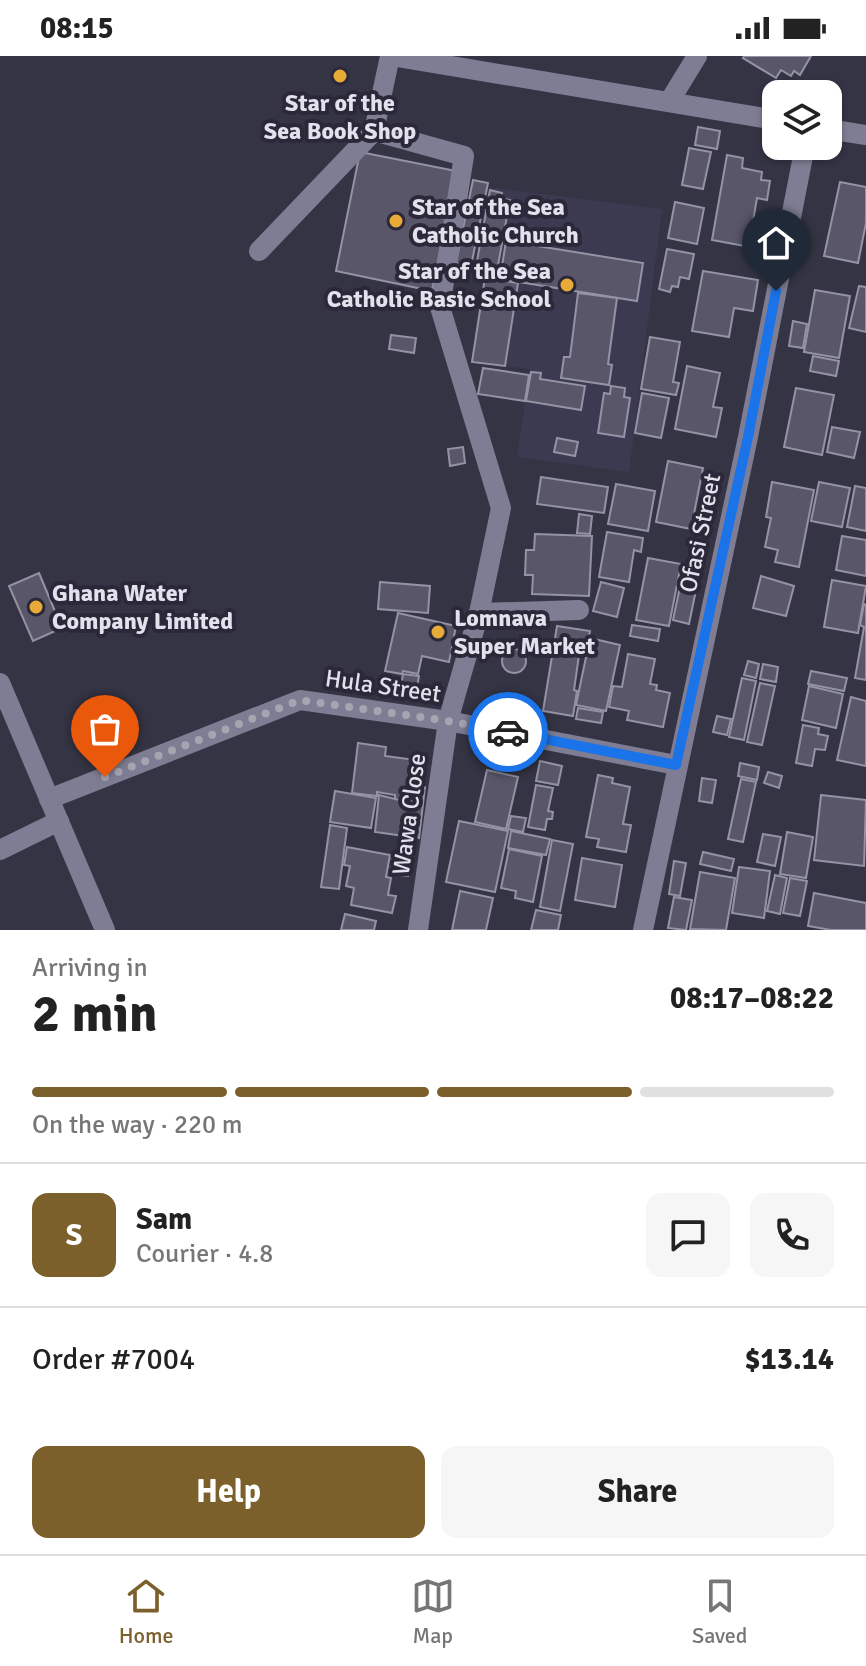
<!DOCTYPE html>
<meta charset="utf-8">
<style>
:root{--surface:#fff;--page:#f6f6f6;--text:#222;--muted:#767676;--line:#e0e0e0;--accent:#7c602c}
body{margin:0;font-family:Signika,sans-serif;background:var(--page);color:var(--text);height:100vh;display:flex;flex-direction:column;font-size:30px;white-space:nowrap}
*{box-sizing:border-box;margin:0}
p{font-size:26px;color:var(--muted)}
.icon{flex:none;width:44px;height:44px;fill:none;stroke:currentColor;stroke-width:2;stroke-linecap:round;stroke-linejoin:round}
.map{position:relative;height:874px;overflow:hidden}
.panel{display:flex;flex-direction:column;background:var(--surface);flex:1}
.panel>*{flex:none}
.fabs{position:absolute;left:762px;top:24px;display:grid;gap:16px}
.fabs a{display:grid;place-items:center;width:80px;height:80px;border-radius:16px;background:var(--surface);box-shadow:0 2px 6px #0004;font-size:40px}
.pin{position:absolute;display:grid;place-items:center;width:68px;height:68px;color:#fff;margin:-82px -34px;border-radius:50% 50% 50% 0;rotate:-45deg;box-shadow:0 0 8px #0007}
.pin .icon{rotate:45deg}
.courier{position:absolute;display:grid;place-items:center;width:80px;height:80px;margin:-40px;border:6px solid #1a73e8;border-radius:50%;background:#fff;color:#222;box-shadow:0 2px 10px #0007}
.summary em{font-style:normal;font-weight:700}
.summary div{display:flex;flex-direction:column-reverse}
.summary{display:flex;align-items:center;justify-content:space-between;height:136px;padding:0 32px}
h1{font-size:52px;font-weight:700;line-height:60px}
.bar{display:grid;grid-template-columns:repeat(4,1fr);gap:12px 8px;align-content:center;height:96px;padding:0 32px}
.bar i{height:10px;border-radius:6px;background:var(--line)}
.bar .active{background:var(--accent)}
.bar p{grid-column:span 4}
.line{display:flex;align-items:center;gap:20px;padding:0 32px;border-top:2px solid var(--line)}
.line div{flex:1}
.round{display:grid;place-items:center;flex:none;width:84px;height:84px;border-radius:16px;background:var(--page)}
.action{display:flex;gap:16px;margin-top:auto;padding:16px 32px}
.action a{flex:1;height:92px;border-radius:16px;background:var(--accent);color:#fff;font-size:32px;font-weight:700;line-height:92px;text-align:center}
.action a+a{background:var(--page);color:var(--text)}
.status{display:flex;justify-content:space-between;align-items:center;height:56px;padding:0 40px;background:var(--surface);direction:ltr}
.status svg{height:22px;fill:currentColor}
.dock{display:flex;justify-content:space-around;align-items:center;height:112px;border-top:2px solid var(--line);background:var(--surface);font-size:22px;color:var(--muted)}
.dock a{display:grid;justify-items:center;gap:4px}
.dock .active{color:var(--accent)}
.map>svg:first-child{display:block}
</style>
<div class="status"><b>08:15</b><svg viewBox="0 0 49 12"><path d="M0 12V9h3v3zM5 12V6h3v6zM10 12V3h3v9zM15 12V0h3v12zM26 1h20v11H26zM47 4h2v5h-2z"/></svg></div>
<div class="map">
<svg width="866" height="874" viewBox="0 0 866 874">
<rect width="100%" height="100%" fill="#353444"/>
<polygon fill="#3c3a51" points="494,132 662,153 629,416 517,401 530,313 472,306"/>
<g fill="#585668" stroke="#9493a6" stroke-width="2">
<polygon points="744,0 811,0 800,19 794,15 791,20 781,14 776,22 743,2"/>
<polygon points="698,71 720,75 717,93 695,89"/>
<polygon points="689,92 711,96 703,133 682,129"/>
<polygon points="360,96 456,115 432,235 336,215"/>
<polygon points="727,99 743,102 742,112 762,116 761,124 770,125 767,144 757,142 753,165 766,167 761,193 712,184"/>
<polygon points="473,124 488,127 471,210 456,207"/>
<polygon points="840,126 866,131 866,167 858,207 824,200"/>
<polygon points="490,134 502,137 501,142 510,144 496,220 475,216"/>
<polygon points="675,146 704,152 697,188 668,182"/>
<polygon points="506,185 643,207 637,245 500,223"/>
<polygon points="667,193 694,198 689,223 680,221 678,231 672,230 670,236 659,233"/>
<polygon points="703,215 758,224 753,255 734,252 729,281 692,275"/>
<polygon points="485,222 518,227 505,310 472,306"/>
<polygon points="859,230 866,231 866,276 849,272"/>
<polygon points="815,234 850,240 839,302 804,296"/>
<polygon points="578,237 617,242 608,308 612,309 609,329 561,322 564,301 570,301"/>
<polygon points="793,265 807,268 803,292 789,290"/>
<polygon points="391,279 416,282 414,297 389,293"/>
<polygon points="650,281 680,286 673,326 679,327 676,339 641,333"/>
<polygon points="813,300 839,305 836,320 810,315"/>
<polygon points="687,310 720,317 713,351 722,352 716,381 675,373"/>
<polygon points="483,312 529,319 525,345 478,338"/>
<polygon points="531,316 541,317 540,323 585,330 581,354 526,345"/>
<polygon points="611,330 625,332 624,341 630,342 624,381 598,377 604,337 610,338"/>
<polygon points="796,332 834,339 822,399 784,391"/>
<polygon points="642,337 669,342 661,382 635,377"/>
<polygon points="832,371 860,376 854,402 827,396"/>
<polygon points="557,382 578,386 575,400 554,396"/>
<polygon points="463,391 465,407 450,410 448,393"/>
<polygon points="668,405 703,412 691,473 656,466"/>
<polygon points="541,421 608,431 604,457 537,448"/>
<polygon points="772,426 814,434 799,511 775,506 778,494 765,491 771,462 766,461"/>
<polygon points="819,426 850,432 842,471 811,465"/>
<polygon points="616,428 655,435 648,475 608,468"/>
<polygon points="855,430 866,432 866,475 847,471"/>
<polygon points="579,458 592,460 590,478 577,477"/>
<polygon points="607,476 643,482 641,496 634,494 629,526 599,521"/>
<polygon points="535,478 592,480 589,540 532,538 533,519 525,519 526,494 534,494"/>
<polygon points="842,480 866,484 866,520 836,514"/>
<polygon points="648,502 681,508 669,570 636,564"/>
<polygon points="39,517 62,572 33,585 9,530"/>
<polygon points="761,520 794,530 786,560 753,552"/>
<polygon points="832,524 866,530 858,577 824,571"/>
<polygon points="380,526 430,530 428,557 378,553"/>
<polygon points="601,526 624,532 617,561 593,555"/>
<polygon points="681,526 697,529 689,568 673,564"/>
<polygon points="864,548 866,549 866,624 855,622 864,571 860,569"/>
<polygon points="398,557 456,570 449,606 422,600 418,618 403,615 402,618 385,615"/>
<polygon points="632,569 660,573 658,585 630,580"/>
<polygon points="557,570 590,575 588,586 581,585 574,634 577,635 573,660 543,655"/>
<polygon points="590,582 620,589 606,655 576,649"/>
<circle cx="514" cy="605" r="12"/>
<polygon points="628,598 655,603 650,628 657,629 656,634 670,637 663,671 627,664 629,655 609,651 613,630 622,631"/>
<polygon points="748,605 759,608 756,622 744,619"/>
<polygon points="763,608 778,611 776,626 760,623"/>
<polygon points="811,615 847,622 844,635 808,628"/>
<polygon points="403,618 419,620 416,637 400,634"/>
<polygon points="742,622 756,625 744,684 729,681"/>
<polygon points="760,627 775,630 762,689 747,686"/>
<polygon points="809,630 843,638 836,672 802,664"/>
<polygon points="851,641 866,645 866,710 837,704"/>
<polygon points="578,652 603,656 601,667 576,663"/>
<polygon points="717,660 731,663 727,679 713,676"/>
<polygon points="803,669 819,672 818,678 828,680 825,694 815,693 812,710 796,707"/>
<polygon points="358,687 386,691 385,700 416,704 410,746 395,744 395,739 377,736 377,740 352,737"/>
<polygon points="540,705 562,710 558,729 536,725"/>
<polygon points="740,707 759,711 757,724 738,720"/>
<polygon points="487,714 518,721 506,773 475,766"/>
<polygon points="768,716 782,720 779,732 764,727"/>
<polygon points="598,719 613,722 612,727 630,731 623,768 631,769 626,796 597,791 599,783 586,781"/>
<polygon points="702,722 716,724 712,747 699,745"/>
<polygon points="741,723 756,726 743,786 728,783"/>
<polygon points="413,729 425,731 419,782 375,776 379,739 411,747"/>
<polygon points="536,729 553,732 548,755 553,756 552,763 547,763 545,774 528,771"/>
<polygon points="335,735 376,742 371,772 330,766"/>
<polygon points="821,739 866,744 864,810 814,804"/>
<polygon points="511,760 526,762 523,776 508,773"/>
<polygon points="459,765 508,775 495,836 446,826"/>
<polygon points="330,769 347,772 339,833 321,831"/>
<polygon points="511,775 550,783 546,799 508,792"/>
<polygon points="787,776 813,781 806,822 780,818"/>
<polygon points="763,778 781,781 775,810 757,806"/>
<polygon points="552,784 573,788 560,855 540,851"/>
<polygon points="347,791 390,799 386,821 391,822 388,839 396,840 392,857 351,849 354,832 346,830 350,810 344,809"/>
<polygon points="509,793 542,800 533,846 515,842 516,835 501,832"/>
<polygon points="703,796 734,803 731,815 700,808"/>
<polygon points="582,802 622,809 615,851 575,844"/>
<polygon points="392,803 409,805 408,820 390,818"/>
<polygon points="674,805 686,807 680,840 669,838"/>
<polygon points="739,811 770,815 764,862 732,857"/>
<polygon points="700,816 735,822 726,874 690,873"/>
<polygon points="775,819 787,822 780,858 767,855"/>
<polygon points="790,822 807,825 800,860 783,857"/>
<polygon points="460,835 493,842 486,874 452,874"/>
<polygon points="814,837 866,847 866,874 831,874 808,870"/>
<polygon points="674,841 692,844 686,874 668,872"/>
<polygon points="536,854 561,859 558,874 531,874"/>
<polygon points="345,858 376,865 374,874 341,874"/>
</g>
<g fill="none" stroke-linecap="round" stroke-linejoin="round">
<g stroke="#7e7d93" stroke-width="20">
<polyline points="391,0 776,64"/>
<polyline points="669,46 697,0"/>
<polyline points="828,73 866,79"/>
<polyline points="374,75 464,100 440,251 501,452 479,557 579,554"/>
<polyline points="259,195 374,75 390,0"/>
<polyline points="0,627 105,874"/>
<polyline points="49,743 300,644 448,665 676,709"/>
<polyline points="0,794 59,765"/>
<polyline points="418,874 448,665 479,557"/>
<polyline points="643,874 748,381 805,90"/>
</g>
</g>
<g fill="none" stroke-linecap="round" stroke-linejoin="round">
<polyline stroke="#a5a4b1" stroke-width="8" stroke-dasharray="0 14.4" points="105,721 300,644 448,665 508,676"/>
<polyline stroke="#1a73e8" stroke-width="10" points="508,676 676,709 748,381 776,235"/>
</g>
<g fill="#e9ab38" stroke="#2b2939" stroke-width="3">
<circle cx="340" cy="20" r="8"/>
<circle cx="396" cy="165" r="8"/>
<circle cx="567" cy="229" r="8"/>
<circle cx="36" cy="551" r="8"/>
<circle cx="438" cy="576" r="8"/>
</g>
<g text-anchor="middle" dominant-baseline="central" stroke-width="8" stroke-linejoin="round" paint-order="stroke">
<g font-size="24" font-weight="bold" fill="#e2e1ec" stroke="#2b2939" text-anchor="start">
<text x="340" y="47" text-anchor="middle">Star of the<tspan x="340" dy="28">Sea Book Shop</tspan></text>
<text x="412" y="151">Star of the Sea<tspan x="412" dy="28">Catholic Church</tspan></text>
<text x="551" y="215" text-anchor="end">Star of the Sea<tspan x="551" dy="28">Catholic Basic School</tspan></text>
<text x="52" y="537">Ghana Water<tspan x="52" dy="28">Company Limited</tspan></text>
<text x="454" y="562">Lomnava<tspan x="454" dy="28">Super Market</tspan></text>
</g>
<g font-size="24" fill="#e2e1ec" stroke="#2b2939">
<text transform="translate(700 477) rotate(-78)">Ofasi Street</text>
<text transform="translate(383 630) rotate(8)">Hula Street</text>
<text transform="translate(409 758) rotate(-82)">Wawa Close</text>
</g>
</g>
</svg>
<div class="fabs">
<a><svg class="icon" aria-label="layers" viewBox="0 0 24 24"><path d="M12 4l9 5-9 5-9-5zM3 14l9 5 9-5"/></svg></a>
</div>
<div class="pin" style="left:105px;top:721px;background:#ea580c"><svg class="icon" aria-label="bag" viewBox="0 0 24 24"><path d="M5 8h14l-1 12H6zM9 8a3 3 0 0 1 6 0"/></svg></div>
<div class="pin" style="left:776px;top:235px;background:#1f2937"><svg class="icon" aria-label="home" viewBox="0 0 24 24"><path d="M3 11l9-7 9 7M6 9v11h12V9"/></svg></div>
<div class="courier" style="left:508px;top:676px"><svg class="icon" aria-label="car" viewBox="0 0 24 24"><path d="M5 17H2v-5l4-1 3-4h7l3 4 3 1v5h-3M9 17h6M6 11h13"/><circle cx="7" cy="17" r="2"/><circle cx="17" cy="17" r="2"/></svg></div>
</div>
<section class="panel">
<div class="summary"><div><h1>2 min</h1><p>Arriving in</p></div><em>08:17–08:22</em></div>
<div class="bar"><i class="active"></i><i class="active"></i><i class="active"></i><i></i><p>On the way · 220 m</p></div>
<div class="line" style="height:144px"><b class="round" style="background:var(--accent);color:#fff">S</b><div><b>Sam</b><p>Courier · 4.8</p></div><a class="round"><svg class="icon" aria-label="chat" viewBox="0 0 24 24"><path d="M4 5h16v11H9l-5 4z"/></svg></a><a class="round"><svg class="icon" aria-label="phone" viewBox="0 0 24 24"><path d="M5 4h4l2 5-3 2q2 4 5 5l2-3 5 2v4C11 20 4 13 5 4z"/></svg></a></div>
<div class="line" style="height:104px"><div>Order #7004</div><b>$13.14</b></div>
<div class="action"><a>Help</a><a>Share</a></div>
</section>
<nav class="dock">
<a class="active"><svg class="icon" aria-label="home" viewBox="0 0 24 24"><path d="M3 11l9-7 9 7M6 9v11h12V9"/></svg>Home</a>
<a><svg class="icon" aria-label="map" viewBox="0 0 24 24"><path d="M3 6l6-2 6 2 6-2v14l-6 2-6-2-6 2zM9 4v14M15 6v14"/></svg>Map</a>
<a><svg class="icon" aria-label="saved" viewBox="0 0 24 24"><path d="M7 4h10v16l-5-4-5 4z"/></svg>Saved</a>
</nav>
